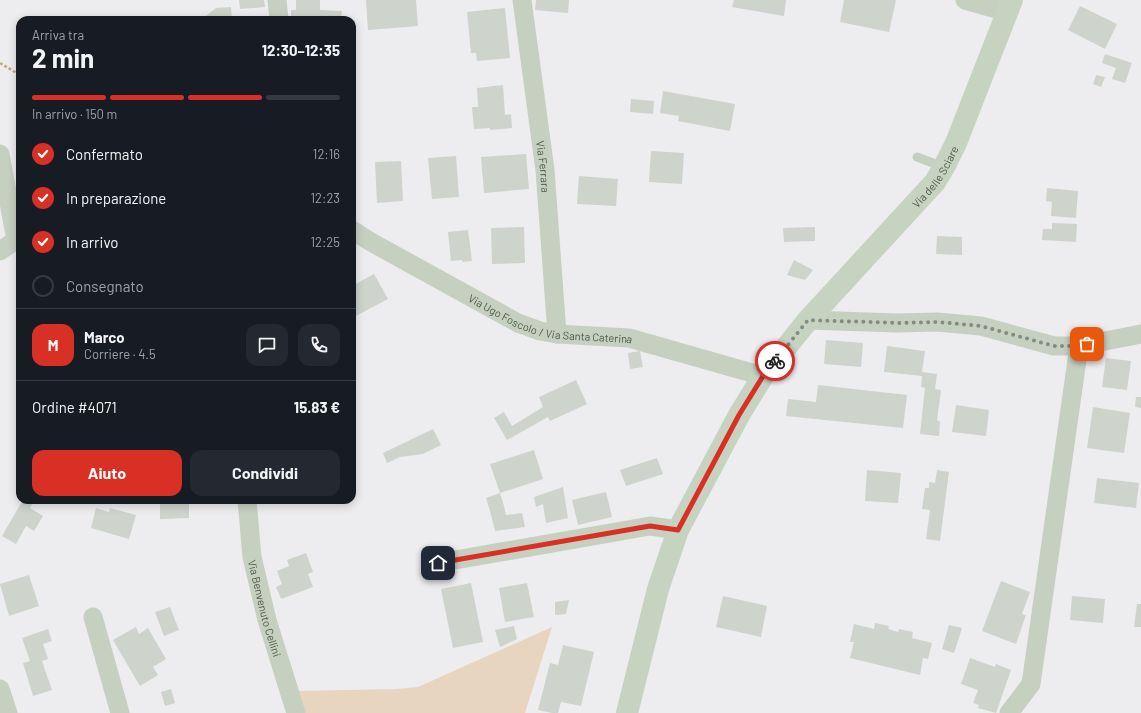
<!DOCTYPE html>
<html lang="it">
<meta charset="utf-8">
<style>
:root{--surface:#171b24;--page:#242831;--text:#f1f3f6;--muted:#9ea1a6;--line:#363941;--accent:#d93025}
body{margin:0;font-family:Barlow,sans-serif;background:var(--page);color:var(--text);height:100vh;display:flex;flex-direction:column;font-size:15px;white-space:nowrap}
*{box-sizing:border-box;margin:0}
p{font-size:13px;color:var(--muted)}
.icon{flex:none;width:22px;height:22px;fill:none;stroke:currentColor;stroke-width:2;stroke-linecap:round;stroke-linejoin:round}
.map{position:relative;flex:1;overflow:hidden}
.details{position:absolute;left:16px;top:16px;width:340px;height:488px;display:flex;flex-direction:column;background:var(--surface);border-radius:12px;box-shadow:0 2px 10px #0003}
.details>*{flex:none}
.pin{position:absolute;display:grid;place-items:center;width:34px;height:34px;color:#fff;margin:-17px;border-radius:8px;box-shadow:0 2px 6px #0006}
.courier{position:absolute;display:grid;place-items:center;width:40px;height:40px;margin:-20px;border:3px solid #d93025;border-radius:50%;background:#fff;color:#222;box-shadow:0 1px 5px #0007}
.summary em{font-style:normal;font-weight:700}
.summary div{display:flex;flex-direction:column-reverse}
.summary{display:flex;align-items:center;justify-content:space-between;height:68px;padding:0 16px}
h1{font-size:26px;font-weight:700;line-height:30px}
.bar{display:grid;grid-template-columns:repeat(4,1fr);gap:6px 4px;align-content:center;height:48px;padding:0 16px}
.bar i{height:5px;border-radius:3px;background:var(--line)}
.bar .selected{background:var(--accent)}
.bar p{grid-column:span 4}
.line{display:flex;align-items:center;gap:10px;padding:0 16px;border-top:1px solid var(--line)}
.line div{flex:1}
.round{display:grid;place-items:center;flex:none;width:42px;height:42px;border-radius:12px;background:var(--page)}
ol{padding:0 16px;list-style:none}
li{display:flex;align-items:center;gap:12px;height:44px}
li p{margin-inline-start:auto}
li .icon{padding:4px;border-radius:50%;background:var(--accent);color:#fff;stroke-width:4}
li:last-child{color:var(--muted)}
li i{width:22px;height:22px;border:2px solid var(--line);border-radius:50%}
.action{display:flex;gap:8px;margin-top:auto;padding:8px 16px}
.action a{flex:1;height:46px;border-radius:12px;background:var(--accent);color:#fff;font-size:16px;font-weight:700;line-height:46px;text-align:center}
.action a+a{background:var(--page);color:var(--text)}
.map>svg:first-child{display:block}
</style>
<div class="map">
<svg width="1141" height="713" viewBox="0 0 1141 713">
<rect width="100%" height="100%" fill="#edecef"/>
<polygon fill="#e8d5bf" points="552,627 525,713 304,713 296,691 397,689 418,687"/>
<g fill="#ced4cc">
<polygon points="239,0 264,0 265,7 240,9"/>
<polygon points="296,0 320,0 320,10 342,11 341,20 291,20 291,10 296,10"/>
<polygon points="366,0 416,0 418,26 368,30"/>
<polygon points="536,0 569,0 568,13 535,10"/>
<polygon points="734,0 786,0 784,16 732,7"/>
<polygon points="844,0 896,0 889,32 840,22"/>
<polygon points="1080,6 1117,24 1105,49 1068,30"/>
<polygon points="231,7 232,20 201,20 216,8"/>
<polygon points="505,8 510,58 477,61 476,53 471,53 467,12"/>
<polygon points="1105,54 1132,63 1125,83 1112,79 1116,68 1102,63"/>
<polygon points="1096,75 1105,77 1101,87 1093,84"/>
<polygon points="503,85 505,115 511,114 512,128 490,130 490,128 474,129 472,107 478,107 477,88"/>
<polygon points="663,91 735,104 730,131 678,121 679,116 660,113"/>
<polygon points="631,99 654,101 653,114 630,112"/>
<polygon points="651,151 684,153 682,184 649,182"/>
<polygon points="526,154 529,189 484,193 481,157"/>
<polygon points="456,156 459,197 432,199 428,158"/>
<polygon points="401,161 403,201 377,203 375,162"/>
<polygon points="579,176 618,179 616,206 577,204"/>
<polygon points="1047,188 1078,191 1076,218 1051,216 1052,202 1046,201"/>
<polygon points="1052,223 1077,224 1076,242 1042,240 1043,229 1052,229"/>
<polygon points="524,227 525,263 492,264 491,228"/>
<polygon points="815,227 815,241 784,242 783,228"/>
<polygon points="468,230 472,261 462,262 462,260 451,261 448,232"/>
<polygon points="937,236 962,237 962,255 936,254"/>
<polygon points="794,260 813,270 805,280 787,275"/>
<polygon points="374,274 388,299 352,318 352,286"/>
<polygon points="826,340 863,343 861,367 824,364"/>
<polygon points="887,346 925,351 922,372 937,374 935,389 941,390 937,421 940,421 939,436 920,434 925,388 921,387 922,376 884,372"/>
<polygon points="640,351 643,367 630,369 628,353"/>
<polygon points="1106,358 1131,361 1127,390 1102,387"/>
<polygon points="576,380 587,404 550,421 548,417 507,440 494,418 504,412 512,426 543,407 539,397"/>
<polygon points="818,385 907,395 903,428 786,416 788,399 816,402"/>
<polygon points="1136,397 1141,397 1141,408 1135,407"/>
<polygon points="956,405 989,410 986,436 952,432"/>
<polygon points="1093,407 1130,413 1124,453 1087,448"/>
<polygon points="433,429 441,445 423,454 400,457 387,463 383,453"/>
<polygon points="534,450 543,479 500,493 504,506 506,515 522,513 525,527 495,531 490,511 486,498 500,493 490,464"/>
<polygon points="657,458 663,474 626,486 620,470"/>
<polygon points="867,470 901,473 898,503 865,501"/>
<polygon points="937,470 949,472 940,541 926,539 930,510 922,509 925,488 929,488 929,482 935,483"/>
<polygon points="1097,478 1139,483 1136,508 1094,503"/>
<polygon points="563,487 568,518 546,523 543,504 536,507 534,497"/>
<polygon points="606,492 612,517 578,525 572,500"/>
<polygon points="23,500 34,501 30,508 43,516 34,531 26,526 16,544 2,536"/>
<polygon points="160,500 189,500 189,518 160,519"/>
<polygon points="96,508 109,512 110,508 136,515 129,539 91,528"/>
<polygon points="306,553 313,572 308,574 313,587 281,599 276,587 282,584 277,571 289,566 287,560"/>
<polygon points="29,575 39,606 9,616 0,584"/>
<polygon points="1001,581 1030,592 1022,614 1026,615 1016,644 982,631"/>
<polygon points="471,583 483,642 453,648 441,589"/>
<polygon points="527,583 534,617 505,622 499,588"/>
<polygon points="723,596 767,606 761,637 716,627"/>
<polygon points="1072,596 1105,599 1103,623 1070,620"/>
<polygon points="569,600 566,614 555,615 555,602"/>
<polygon points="1137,604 1141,604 1141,627 1134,627"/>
<polygon points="170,607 179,630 164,636 155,612"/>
<polygon points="875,623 889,626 888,629 898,632 899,629 913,632 912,638 932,643 928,659 923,658 920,675 850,658 854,642 850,642 854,624 874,629"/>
<polygon points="949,625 962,628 954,653 942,649"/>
<polygon points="514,626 517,639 500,647 495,630"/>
<polygon points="136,627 139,634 148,628 166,659 153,667 158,675 140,686 113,640"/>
<polygon points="48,629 52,641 43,644 48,659 42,661 52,690 33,696 23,663 30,661 22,638"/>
<polygon points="563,645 594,652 581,706 561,702 558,713 552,713 538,710 550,663 558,665"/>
<polygon points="970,658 995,667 996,664 1011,670 996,713 978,708 979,705 973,703 978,690 961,684"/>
<polygon points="171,689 175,703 165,706 161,692"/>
</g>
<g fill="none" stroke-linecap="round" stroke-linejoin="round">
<polyline stroke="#c2aa7c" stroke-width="2.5" stroke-dasharray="3 2" stroke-linecap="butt" points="0,63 20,75"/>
<polyline stroke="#c6d0c1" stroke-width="9" points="917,157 944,167"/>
<g stroke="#c6d0c1" stroke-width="19">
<polyline points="277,0 279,20"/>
<path id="s1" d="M 522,0 L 545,170 L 557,334"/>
<polyline points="965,0 1007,12"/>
<polyline points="0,154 16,240 0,251"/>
<path id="s2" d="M 352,230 L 371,242 L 518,323 L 540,331 L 557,334 L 629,338 L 763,376"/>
<polyline points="808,320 897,323 937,322 981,326 1054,346 1079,346 1141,334"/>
<path id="s3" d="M 247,500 L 252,557 L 267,620 L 296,713"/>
<polyline points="438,563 650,526 678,530"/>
<polyline points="93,617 120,713"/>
<polyline points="0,689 8,713"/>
<polyline points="1009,713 1031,684 1079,346"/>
</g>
<path stroke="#c7d3c1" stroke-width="22" id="s4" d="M 627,713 L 658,589 L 678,530 L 739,415 L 763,376 L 808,320 L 935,182 L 944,167 L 956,143 L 1012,0"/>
</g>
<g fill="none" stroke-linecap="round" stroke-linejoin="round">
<polyline stroke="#858b82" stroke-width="4" stroke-dasharray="0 7.2" points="775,361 808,320 897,323 938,322 981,326 1054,346 1079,346 1087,344"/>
<polyline stroke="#d93025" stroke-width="5" points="438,563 650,526 678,530 739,415 763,376 775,361"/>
</g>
<g text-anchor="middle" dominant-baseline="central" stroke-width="3.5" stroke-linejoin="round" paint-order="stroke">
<g font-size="11" fill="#4d5747" stroke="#fff">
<text stroke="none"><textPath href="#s1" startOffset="168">Via Ferrara</textPath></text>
<text stroke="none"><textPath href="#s4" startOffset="630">Via delle Sciare</textPath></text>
<text stroke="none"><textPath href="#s2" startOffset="221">Via Ugo Foscolo / Via Santa Caterina</textPath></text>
<text stroke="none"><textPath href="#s3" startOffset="110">Via Benvenuto Cellini</textPath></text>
</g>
</g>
</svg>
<div class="pin" style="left:1087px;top:344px;background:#ea580c"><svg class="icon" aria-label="bag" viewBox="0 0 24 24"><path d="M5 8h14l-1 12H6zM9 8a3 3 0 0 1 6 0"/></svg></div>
<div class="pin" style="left:438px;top:563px;background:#1f2937"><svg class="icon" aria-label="home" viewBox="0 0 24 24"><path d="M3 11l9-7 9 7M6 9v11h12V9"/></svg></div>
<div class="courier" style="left:775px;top:361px"><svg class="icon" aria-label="bike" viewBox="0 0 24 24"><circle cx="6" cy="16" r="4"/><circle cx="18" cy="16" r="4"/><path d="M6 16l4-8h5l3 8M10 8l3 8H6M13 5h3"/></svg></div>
<section class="details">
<div class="summary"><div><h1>2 min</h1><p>Arriva tra</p></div><em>12:30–12:35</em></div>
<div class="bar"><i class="selected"></i><i class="selected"></i><i class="selected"></i><i></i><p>In arrivo · 150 m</p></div>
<ol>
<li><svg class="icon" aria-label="check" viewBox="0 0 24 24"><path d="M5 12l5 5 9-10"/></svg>Confermato<p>12:16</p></li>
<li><svg class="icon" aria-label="check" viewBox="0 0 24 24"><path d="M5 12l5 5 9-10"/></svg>In preparazione<p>12:23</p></li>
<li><svg class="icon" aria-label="check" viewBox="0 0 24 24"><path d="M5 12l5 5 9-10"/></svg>In arrivo<p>12:25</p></li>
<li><i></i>Consegnato</li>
</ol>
<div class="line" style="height:72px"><b class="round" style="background:var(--accent);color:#fff">M</b><div><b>Marco</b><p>Corriere · 4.5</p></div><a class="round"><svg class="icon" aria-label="chat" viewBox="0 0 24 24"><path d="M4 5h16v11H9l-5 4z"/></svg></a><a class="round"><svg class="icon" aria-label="phone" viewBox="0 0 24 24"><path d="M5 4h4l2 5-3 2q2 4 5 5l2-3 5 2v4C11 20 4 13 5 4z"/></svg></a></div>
<div class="line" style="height:52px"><div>Ordine #4071</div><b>15.83 €</b></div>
<div class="action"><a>Aiuto</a><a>Condividi</a></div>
</section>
</div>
